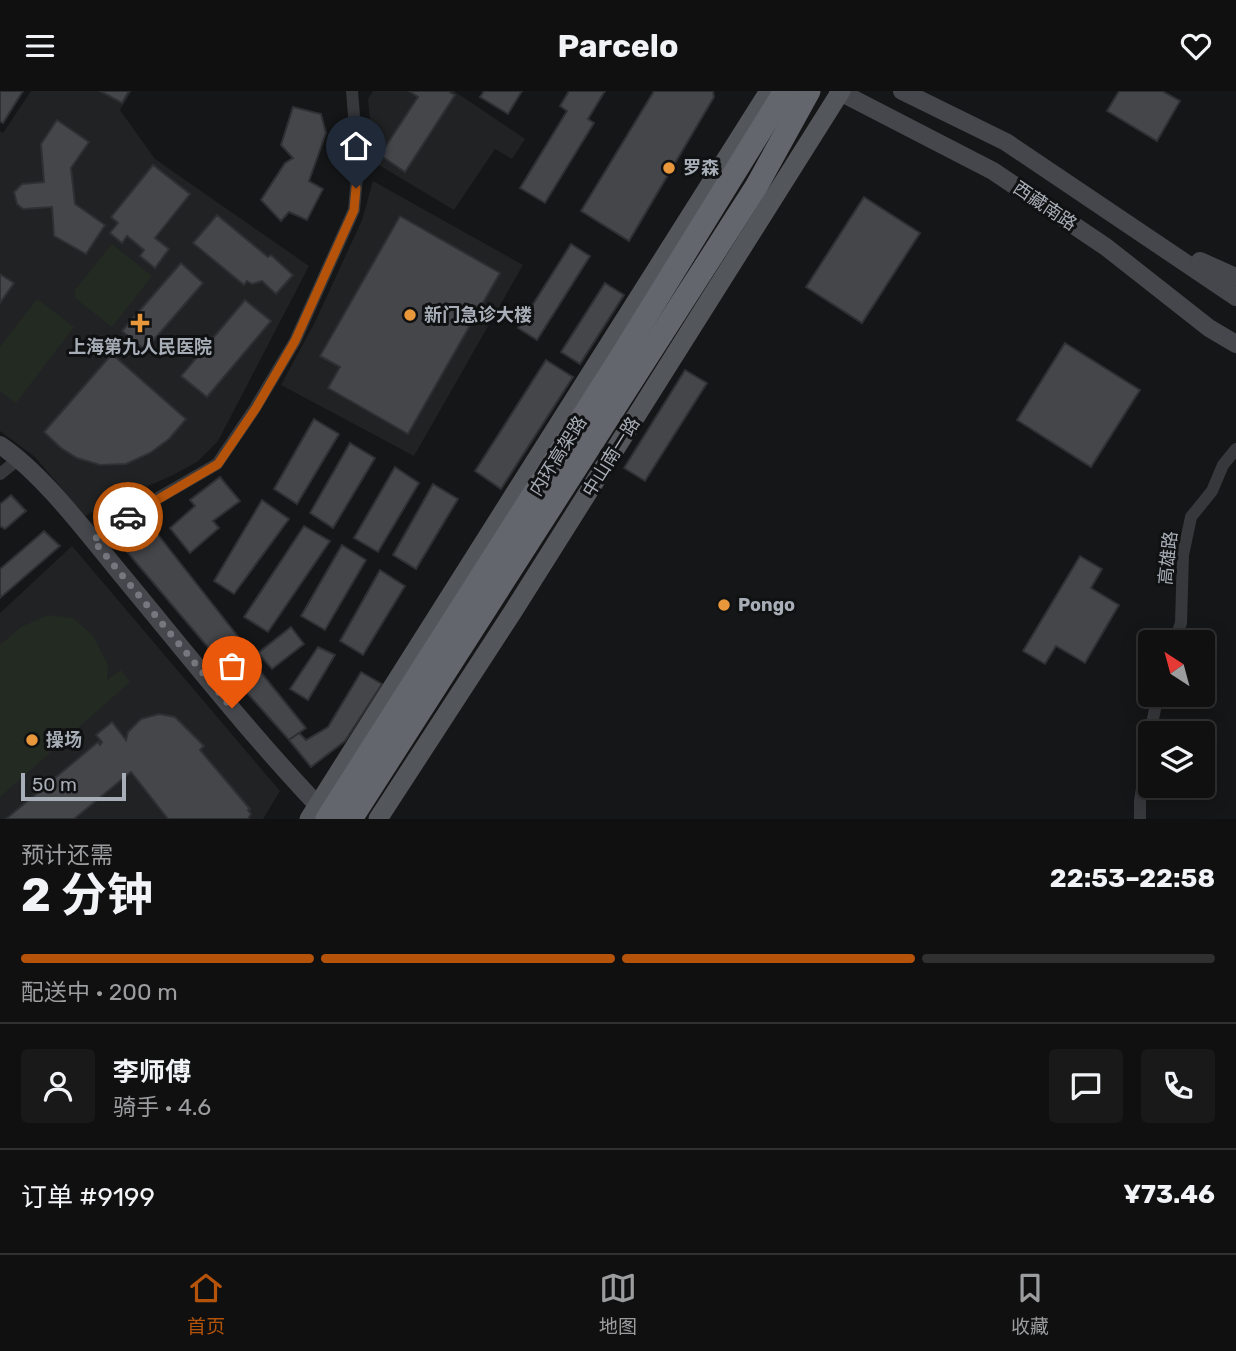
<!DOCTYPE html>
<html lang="zh">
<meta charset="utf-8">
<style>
:root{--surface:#101011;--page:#19191a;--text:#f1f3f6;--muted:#9c9d9f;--line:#303031;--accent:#b45309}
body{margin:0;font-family:Rubik,"Noto Sans SC",sans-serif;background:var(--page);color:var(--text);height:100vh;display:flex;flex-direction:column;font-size:26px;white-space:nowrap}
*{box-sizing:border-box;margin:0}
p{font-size:23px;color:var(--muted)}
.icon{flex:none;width:38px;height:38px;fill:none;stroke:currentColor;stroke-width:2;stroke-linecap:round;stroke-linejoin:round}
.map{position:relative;height:728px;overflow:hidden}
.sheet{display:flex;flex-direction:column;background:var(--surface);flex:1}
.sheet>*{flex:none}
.needle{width:46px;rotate:324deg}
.fabs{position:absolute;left:1138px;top:539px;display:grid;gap:14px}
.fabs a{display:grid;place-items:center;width:77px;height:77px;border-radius:7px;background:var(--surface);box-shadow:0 4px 18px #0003,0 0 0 2px var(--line);font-size:35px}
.scale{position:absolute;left:21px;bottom:18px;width:105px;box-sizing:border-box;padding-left:7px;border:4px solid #a8aeb7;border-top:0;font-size:19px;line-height:24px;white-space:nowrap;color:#a8aeb7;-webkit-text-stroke:5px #101112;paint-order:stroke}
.pin{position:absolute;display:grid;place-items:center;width:60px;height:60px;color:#fff;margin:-72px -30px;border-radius:50% 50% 50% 0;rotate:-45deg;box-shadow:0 0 7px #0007}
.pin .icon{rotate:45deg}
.courier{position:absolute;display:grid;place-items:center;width:70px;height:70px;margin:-35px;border:5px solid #b45309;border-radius:50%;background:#fff;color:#222;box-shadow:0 2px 9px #0007}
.summary em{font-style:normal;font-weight:700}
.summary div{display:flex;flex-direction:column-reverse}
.summary{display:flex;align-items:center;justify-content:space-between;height:119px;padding:0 21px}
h1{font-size:46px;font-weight:700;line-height:52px}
.bar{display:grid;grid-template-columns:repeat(4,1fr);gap:10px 7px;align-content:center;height:84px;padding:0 21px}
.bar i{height:9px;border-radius:5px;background:var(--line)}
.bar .selected{background:var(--accent)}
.bar p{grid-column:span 4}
.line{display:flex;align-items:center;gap:18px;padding:0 21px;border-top:2px solid var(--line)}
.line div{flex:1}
.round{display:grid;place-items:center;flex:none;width:74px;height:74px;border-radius:7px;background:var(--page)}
header{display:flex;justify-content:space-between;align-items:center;height:91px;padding:0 21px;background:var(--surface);font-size:32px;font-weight:700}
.dock{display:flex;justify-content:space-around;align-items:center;height:98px;border-top:2px solid var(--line);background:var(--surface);font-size:19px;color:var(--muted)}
.dock a{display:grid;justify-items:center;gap:4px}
.dock .selected{color:var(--accent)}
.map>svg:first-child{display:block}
</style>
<header><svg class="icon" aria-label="menu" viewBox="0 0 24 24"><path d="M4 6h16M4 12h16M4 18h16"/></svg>Parcelo<svg class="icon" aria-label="heart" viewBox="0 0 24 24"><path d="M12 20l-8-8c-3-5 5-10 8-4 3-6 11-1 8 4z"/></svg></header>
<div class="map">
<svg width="1236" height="728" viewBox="0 0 1236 728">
<rect width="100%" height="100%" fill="#151617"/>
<g fill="#212224">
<polygon points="31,0 132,0 120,19 155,68 309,175 218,350 197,371 171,385 109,412 85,425 35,366 0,340 0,40 3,42"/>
<polygon points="373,0 454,0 525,48 512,68 495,58 454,119 374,71 368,8"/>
<polygon points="373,90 523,174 414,365 281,294 315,231 362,129"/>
<polygon points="72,455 280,700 263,728 0,728 0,522"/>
</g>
<g fill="#222a22">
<polygon points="112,153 152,185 112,236 75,207 75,199"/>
<polygon points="37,208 74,236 16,312 0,300 0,256"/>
<polygon points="48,524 73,527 93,545 108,574 107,589 121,579 130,591 0,706 0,554 21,536"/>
</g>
<g fill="#44464a" stroke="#2f3033" stroke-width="2">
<polygon points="0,0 23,0 3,32 0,30"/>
<polygon points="100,0 129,0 122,12"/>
<polygon points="409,0 448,0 455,4 405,81 380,64 418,6"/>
<polygon points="484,0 522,0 508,23 480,6"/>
<polygon points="569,0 605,0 588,28 594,32 545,112 520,97 567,20 560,15"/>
<polygon points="654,0 713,0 714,6 629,150 581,120"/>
<polygon points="1119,0 1162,0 1180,10 1157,50 1107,20"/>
<polygon points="293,16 321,23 326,42 309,90 323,98 307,129 289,121 281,130 261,109 285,72 293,67 281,54"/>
<polygon points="57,29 89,51 71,77 75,113 105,134 86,163 54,145 52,116 23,118 17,113 14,101 22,93 44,91 41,53"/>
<polygon points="153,74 190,103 155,147 169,158 155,177 140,165 144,159 127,145 122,152 110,142 118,132 111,126"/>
<polygon points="864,106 920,142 862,232 806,196"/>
<polygon points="217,124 268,166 271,164 293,184 276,203 262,190 252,193 247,190 244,194 193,152"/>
<polygon points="400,125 500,182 408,343 328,297 340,276 320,265"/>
<polygon points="571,153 590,165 537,249 518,237"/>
<polygon points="181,172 203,192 145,259 122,240"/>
<polygon points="0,183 14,192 0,212"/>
<polygon points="605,192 624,204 580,273 561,261"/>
<polygon points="245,209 271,230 207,306 181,285"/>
<polygon points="1065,252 1140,299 1091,376 1017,329"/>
<polygon points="112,263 186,328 169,348 150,362 126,373 100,374 77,367 61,357 44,341"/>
<polygon points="546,269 573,286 501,398 475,380"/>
<polygon points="685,279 707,292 645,390 624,377"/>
<polygon points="314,328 339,343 297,413 274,398"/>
<polygon points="350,352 375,367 333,437 310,422"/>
<polygon points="395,376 419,392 378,461 354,447"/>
<polygon points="220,386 240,410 213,430 219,437 190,462 170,437 195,415 190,409"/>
<polygon points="433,393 458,408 416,478 393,464"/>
<polygon points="11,404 26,420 5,438 0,435 0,413"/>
<polygon points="262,409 289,428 234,503 214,490"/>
<polygon points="145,427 247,557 223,574 116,448"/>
<polygon points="304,435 330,450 268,541 244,526"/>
<polygon points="44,440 60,455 0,507 0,478"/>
<polygon points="342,454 366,469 325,539 301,525"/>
<polygon points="1080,465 1102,478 1091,497 1119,514 1085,572 1056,555 1045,573 1023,560"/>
<polygon points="380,479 405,495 363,564 340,550"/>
<polygon points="291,536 304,553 272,578 258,562"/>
<polygon points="318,556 335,564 308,609 290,598"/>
<polygon points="251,569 306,637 289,649 231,584"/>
<polygon points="361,581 382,593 345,650 311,676 289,649 299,642 306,649 328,636"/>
<polygon points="159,623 175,626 204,655 200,659 250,718 248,719 251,723 248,728 168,728 131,681 74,728 6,728 98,651 100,654 102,651 96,644 112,631 126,649 128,641 141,628"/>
</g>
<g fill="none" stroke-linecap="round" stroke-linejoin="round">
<g stroke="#37383c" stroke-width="12">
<polyline points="0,383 20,367"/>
<polyline points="93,449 146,414 217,373 255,317 295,250 354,119 358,74 352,0"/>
<polyline points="1174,551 1181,532 1183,464 1191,426 1212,400 1223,374 1236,358"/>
<polyline points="1150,642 1158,604"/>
<polyline points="1140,728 1140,710 1150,646"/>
</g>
<g stroke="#45474c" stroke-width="18">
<polyline points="838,0 993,80 1106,156 1209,237 1236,253"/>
<polyline points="902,0 1006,51 1236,206"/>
<polyline points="1200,170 1236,186"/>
<path d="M 0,354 C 43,383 87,442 120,482 C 188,564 253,647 326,723"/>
</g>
<g stroke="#53565b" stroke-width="19">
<polyline points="309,728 769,0"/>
<polyline points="378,728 512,522 841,0"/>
</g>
<g stroke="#63676d" stroke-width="23">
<polyline points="327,728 621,266 785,0"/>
<polyline points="351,728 756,96 809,0"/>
</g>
</g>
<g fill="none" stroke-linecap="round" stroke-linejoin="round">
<polyline stroke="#75797f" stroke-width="7" stroke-dasharray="0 12.6" points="128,426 93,449 232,617"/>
<polyline stroke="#b45309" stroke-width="9" points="128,426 218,373 256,317 295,250 354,119 356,97"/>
</g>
<g fill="#e9973b" stroke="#101112" stroke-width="2.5">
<circle cx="669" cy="77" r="7"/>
<circle cx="410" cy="224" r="7"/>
<path d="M136.5 221.5h7v7h7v7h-7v7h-7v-7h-7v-7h7z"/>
<circle cx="724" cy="514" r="7"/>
<circle cx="32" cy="649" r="7"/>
</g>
<g text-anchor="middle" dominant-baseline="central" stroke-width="6" stroke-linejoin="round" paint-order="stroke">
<g font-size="18" font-weight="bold" fill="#a8aeb7" stroke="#101112" text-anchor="start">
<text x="683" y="77">罗森</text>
<text x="424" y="224">新门急诊大楼</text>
<text x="140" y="256" text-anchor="middle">上海第九人民医院</text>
<text x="738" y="514">Pongo</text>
<text x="46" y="649">操场</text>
</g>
<g font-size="18" fill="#a8aeb7" stroke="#101112">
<text transform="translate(1045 115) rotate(34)">西藏南路</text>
<text transform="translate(558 365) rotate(-58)">内环高架路</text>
<text transform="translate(611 366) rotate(-58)">中山南一路</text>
<text transform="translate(1168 467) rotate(-84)">高雄路</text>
</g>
</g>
</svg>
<div class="fabs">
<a><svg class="needle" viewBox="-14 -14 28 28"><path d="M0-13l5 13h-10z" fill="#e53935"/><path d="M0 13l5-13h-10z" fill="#9c9d9f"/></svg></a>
<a><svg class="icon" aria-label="layers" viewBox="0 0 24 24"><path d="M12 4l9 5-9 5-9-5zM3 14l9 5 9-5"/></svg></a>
</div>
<div class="scale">50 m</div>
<div class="pin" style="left:232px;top:617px;background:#ea580c"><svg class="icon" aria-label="bag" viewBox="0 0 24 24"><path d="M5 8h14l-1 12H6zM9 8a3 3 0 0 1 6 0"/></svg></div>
<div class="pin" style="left:356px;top:97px;background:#1f2937"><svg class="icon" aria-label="home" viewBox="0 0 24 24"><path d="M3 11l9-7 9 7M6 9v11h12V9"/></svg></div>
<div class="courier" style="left:128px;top:426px"><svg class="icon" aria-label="car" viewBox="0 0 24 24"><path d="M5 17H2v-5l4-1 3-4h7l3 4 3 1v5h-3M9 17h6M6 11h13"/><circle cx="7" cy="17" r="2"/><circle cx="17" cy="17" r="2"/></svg></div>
</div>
<section class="sheet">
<div class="summary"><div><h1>2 分钟</h1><p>预计还需</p></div><em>22:53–22:58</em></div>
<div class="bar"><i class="selected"></i><i class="selected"></i><i class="selected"></i><i></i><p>配送中 · 200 m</p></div>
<div class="line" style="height:126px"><a class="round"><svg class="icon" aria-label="person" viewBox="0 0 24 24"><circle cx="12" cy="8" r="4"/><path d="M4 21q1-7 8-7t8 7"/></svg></a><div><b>李师傅</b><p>骑手 · 4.6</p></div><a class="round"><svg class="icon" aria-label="chat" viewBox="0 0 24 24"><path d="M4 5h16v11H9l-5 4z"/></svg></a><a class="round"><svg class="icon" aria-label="phone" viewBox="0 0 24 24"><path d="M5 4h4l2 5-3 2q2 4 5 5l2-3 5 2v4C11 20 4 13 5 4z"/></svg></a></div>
<div class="line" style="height:91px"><div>订单 #9199</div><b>¥73.46</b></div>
</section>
<nav class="dock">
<a class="selected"><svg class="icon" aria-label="home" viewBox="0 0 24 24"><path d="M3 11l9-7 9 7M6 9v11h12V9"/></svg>首页</a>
<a><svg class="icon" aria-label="map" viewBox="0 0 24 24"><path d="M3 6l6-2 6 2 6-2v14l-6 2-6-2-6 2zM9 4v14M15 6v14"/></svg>地图</a>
<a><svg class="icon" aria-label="saved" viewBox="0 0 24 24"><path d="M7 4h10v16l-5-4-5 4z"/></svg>收藏</a>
</nav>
